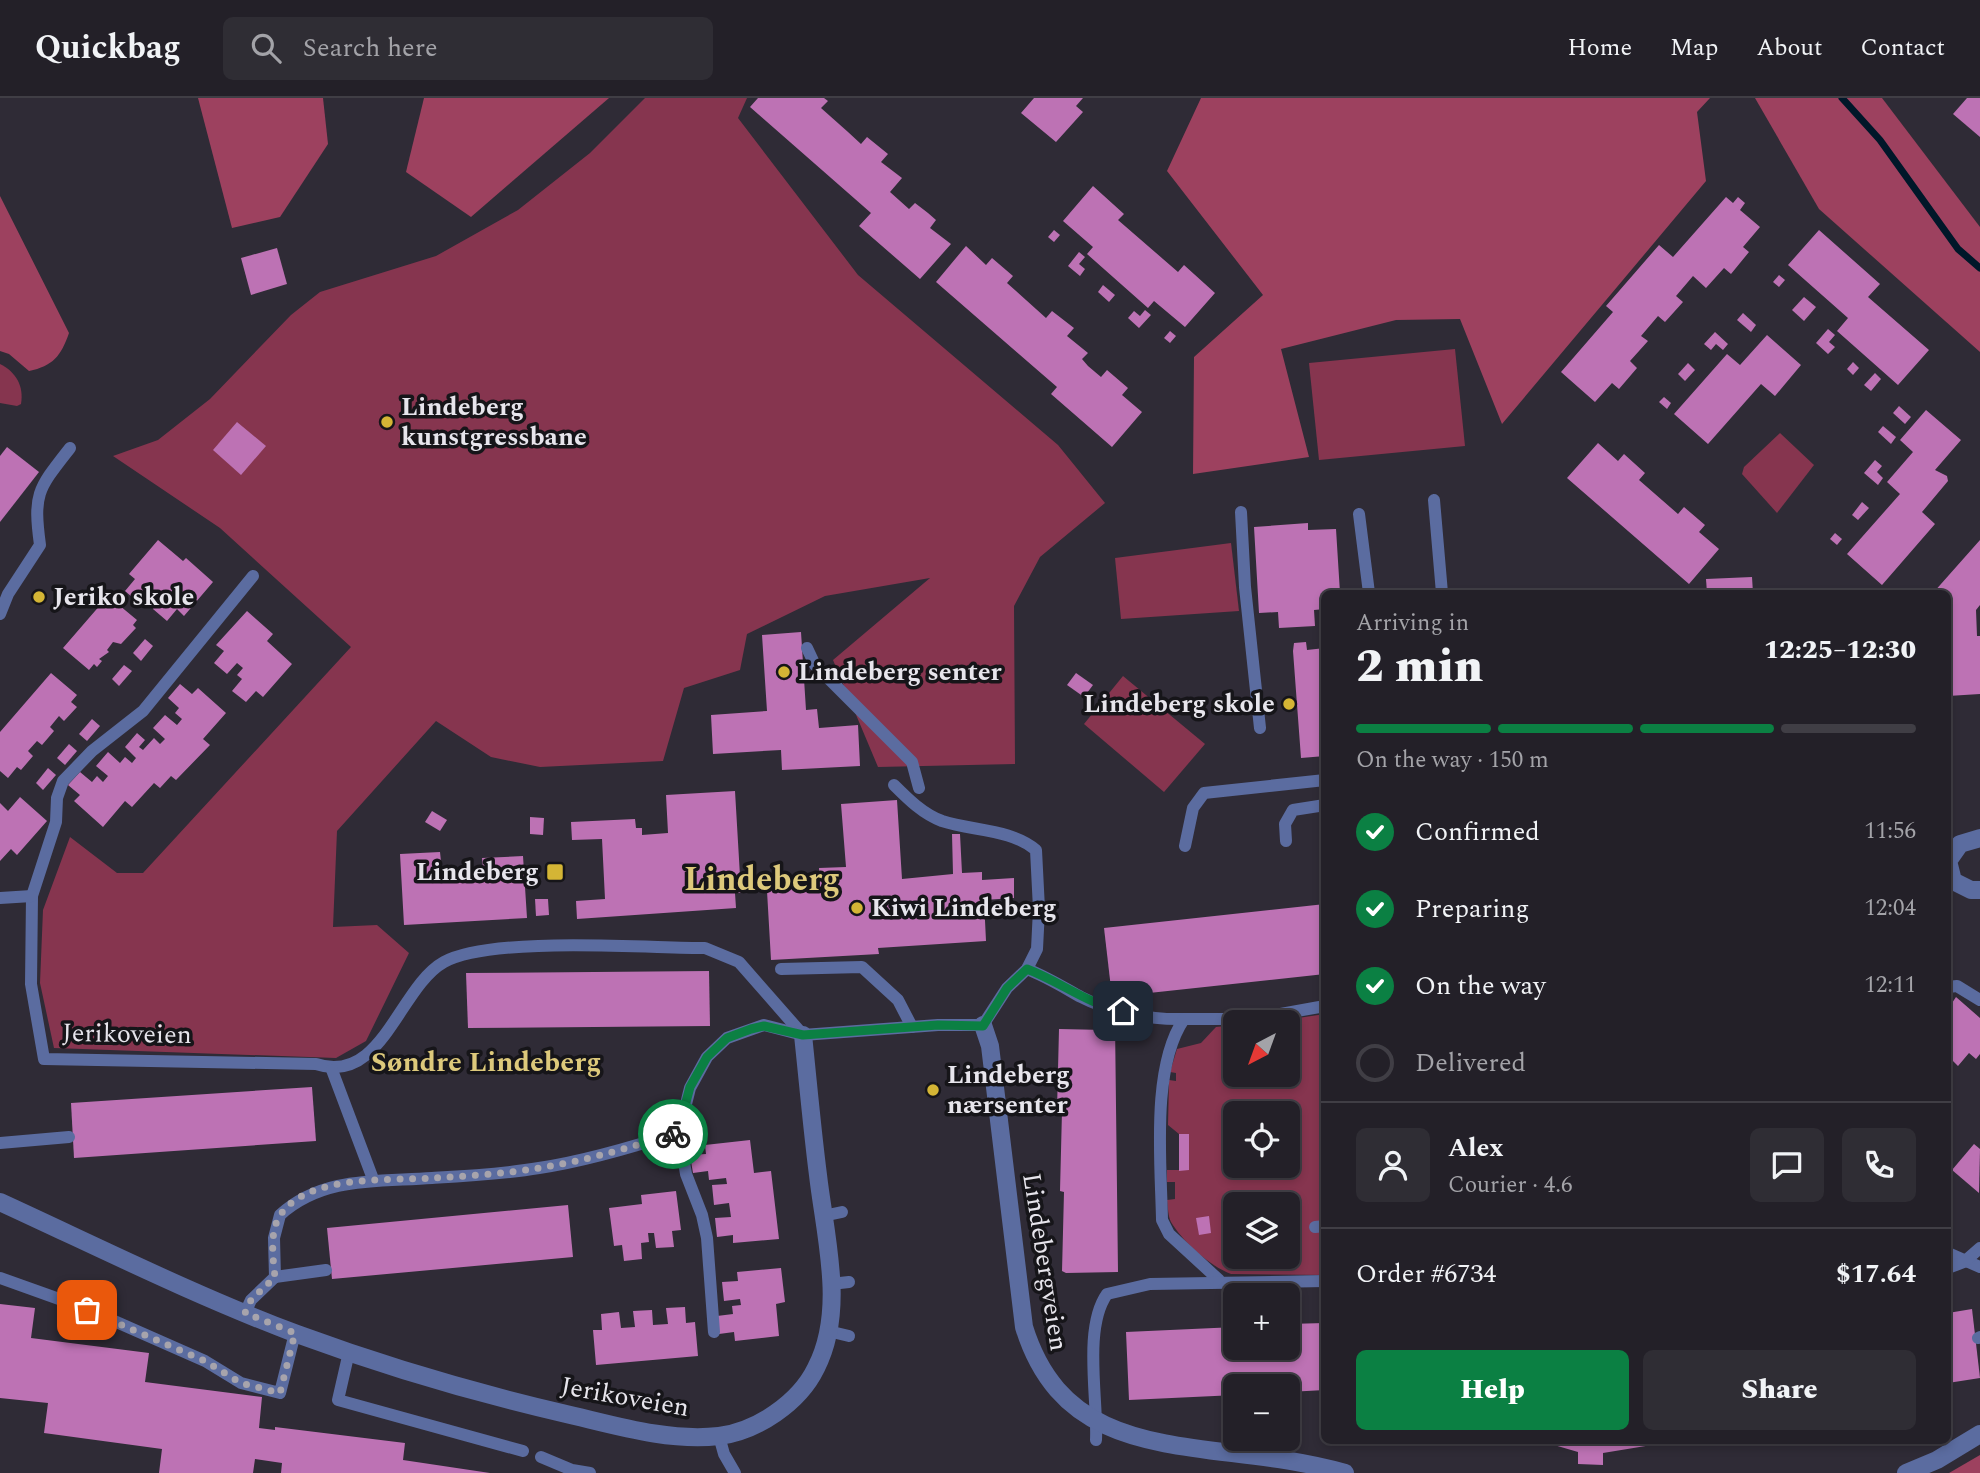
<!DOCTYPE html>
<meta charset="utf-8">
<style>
:root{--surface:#232028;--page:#2f2d34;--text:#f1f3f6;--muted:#a3a3a8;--line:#403e45;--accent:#0b8043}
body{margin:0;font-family:Spectral,serif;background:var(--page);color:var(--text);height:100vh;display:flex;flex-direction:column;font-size:26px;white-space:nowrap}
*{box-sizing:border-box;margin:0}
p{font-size:23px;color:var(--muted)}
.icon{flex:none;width:38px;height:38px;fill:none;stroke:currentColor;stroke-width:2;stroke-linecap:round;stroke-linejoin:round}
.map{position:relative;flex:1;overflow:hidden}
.drawer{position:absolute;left:1321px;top:492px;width:630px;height:854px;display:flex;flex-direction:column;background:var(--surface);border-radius:10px;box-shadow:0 4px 10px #0003,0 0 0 2px var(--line)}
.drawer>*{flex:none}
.needle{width:46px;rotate:221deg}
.fabs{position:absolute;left:1223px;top:912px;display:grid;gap:14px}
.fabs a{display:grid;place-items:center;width:77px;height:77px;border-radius:10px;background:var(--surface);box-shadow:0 4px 10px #0003,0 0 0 2px var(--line);font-size:35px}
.pin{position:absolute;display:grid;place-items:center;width:60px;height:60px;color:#fff;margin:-30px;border-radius:14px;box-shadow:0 4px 10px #0006}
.courier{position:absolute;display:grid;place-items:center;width:70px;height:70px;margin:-35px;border:5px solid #0b8043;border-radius:50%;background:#fff;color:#222;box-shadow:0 2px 9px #0007}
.overview em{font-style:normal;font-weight:800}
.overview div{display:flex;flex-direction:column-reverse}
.overview{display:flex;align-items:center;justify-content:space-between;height:119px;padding:0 35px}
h1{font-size:46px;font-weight:800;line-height:52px}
.bar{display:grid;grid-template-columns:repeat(4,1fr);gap:10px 7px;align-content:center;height:84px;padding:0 35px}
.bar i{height:9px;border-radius:5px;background:var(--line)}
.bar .active{background:var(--accent)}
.bar p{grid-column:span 4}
.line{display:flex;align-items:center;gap:18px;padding:0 35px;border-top:2px solid var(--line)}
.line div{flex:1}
.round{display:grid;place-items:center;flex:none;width:74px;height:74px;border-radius:10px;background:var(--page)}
ol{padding:0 35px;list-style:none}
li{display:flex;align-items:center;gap:21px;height:77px}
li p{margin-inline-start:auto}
li .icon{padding:7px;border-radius:50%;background:var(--accent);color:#fff;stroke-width:4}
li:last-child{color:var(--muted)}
li i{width:38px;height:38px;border:4px solid var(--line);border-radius:50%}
.button{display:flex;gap:14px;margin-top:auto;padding:14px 35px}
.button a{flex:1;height:80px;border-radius:10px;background:var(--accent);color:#fff;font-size:28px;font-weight:800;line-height:80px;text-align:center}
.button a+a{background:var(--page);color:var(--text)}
header{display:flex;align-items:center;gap:42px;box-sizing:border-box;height:98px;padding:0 35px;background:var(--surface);border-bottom:2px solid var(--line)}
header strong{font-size:33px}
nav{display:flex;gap:38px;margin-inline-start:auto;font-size:24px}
.search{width:490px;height:63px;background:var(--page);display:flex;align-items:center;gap:18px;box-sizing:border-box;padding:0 24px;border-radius:10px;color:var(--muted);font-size:26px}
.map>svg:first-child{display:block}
</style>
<header>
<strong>Quickbag</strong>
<div class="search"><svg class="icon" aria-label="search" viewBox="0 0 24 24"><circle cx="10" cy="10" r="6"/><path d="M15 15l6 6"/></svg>Search here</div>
<nav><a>Home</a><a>Map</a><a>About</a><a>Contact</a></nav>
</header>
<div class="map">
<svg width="1980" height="1375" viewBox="0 0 1980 1375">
<rect width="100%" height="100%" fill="#2f2b36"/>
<g fill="#86354f" fill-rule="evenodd">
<polygon points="645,0 747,0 738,20 858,177 1058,347 1105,405 1040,459 1014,508 1015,666 878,669 833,562 930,480 825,498 747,536 740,572 684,590 663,663 540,669 491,659 436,623 337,733 333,829 377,827 409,855 366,943 336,960 54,950 40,885 43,812 70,739 117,775 143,775 351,549 220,430 113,358 158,342 210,301 291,217 320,194 436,158 518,112 590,55"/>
<polygon points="1455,251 1465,348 1319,362 1309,265"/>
<path d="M 0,266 C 16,274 24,288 21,306 L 17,308 L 0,305 Z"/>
<polygon points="1780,335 1814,367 1777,415 1742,376 1744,369"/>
<polygon points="1231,445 1239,513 1121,521 1115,460"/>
<polygon points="1123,578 1205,646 1164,694 1084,626"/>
<path d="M 1325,916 L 1325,1177 L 1231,1176 C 1210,1168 1183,1144 1171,1124 C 1168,1118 1168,1109 1167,1102 L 1175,1101 L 1175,1084 L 1167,1084 L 1167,1072 L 1189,1072 L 1189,1036 L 1179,1036 L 1168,1027 L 1169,982 L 1176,983 L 1176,975 L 1170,974 L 1177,951 L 1201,945 L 1216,929 L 1235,927 L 1236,976 L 1288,976 L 1288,924 L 1271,924 ZM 1236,1015 L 1288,1015 L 1288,1068 L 1236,1068 ZM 1236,1106 L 1288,1106 L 1288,1158 L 1236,1158 Z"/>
</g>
<g fill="#9d415f">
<polygon points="198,0 323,0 328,46 280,119 232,130"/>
<polygon points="424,0 609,0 471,119 406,74"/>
<polygon points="1201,0 1710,0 1697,14 1706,83 1502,326 1460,221 1396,222 1281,251 1309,359 1193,376 1194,259 1263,197 1167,73"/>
<polygon points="1755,0 1882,0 1980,129 1980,254 1819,111"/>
<path d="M 0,98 L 69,235 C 61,258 53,268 29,273 L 9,256 L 0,253 Z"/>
<polygon points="1980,1357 1980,1375 1949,1375"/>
</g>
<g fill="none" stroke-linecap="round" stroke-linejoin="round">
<polyline stroke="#001729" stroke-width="7" points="1842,0 1880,42 1958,151 1980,170"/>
</g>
<g fill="#bd72b4">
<polygon points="758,0 824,0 828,3 821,10 848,34 861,46 867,39 888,56 881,64 902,80 890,94 909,111 915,105 928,115 936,122 930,130 951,146 920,181 859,128 871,115 750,9"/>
<polygon points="1034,0 1083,0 1076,8 1083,14 1056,44 1021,15"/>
<polygon points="1967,0 1980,0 1980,39 1953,16"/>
<polygon points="1093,88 1124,116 1118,122 1178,174 1184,167 1215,195 1185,229 1154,203 1148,210 1087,156 1093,149 1063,123"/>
<polygon points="1726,99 1733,105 1738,99 1745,105 1740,112 1760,129 1743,149 1749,154 1731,176 1724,170 1706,190 1693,178 1676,198 1683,204 1665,224 1658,218 1641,238 1648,243 1630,263 1637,270 1619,291 1612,285 1595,304 1561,274 1613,214 1606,208 1659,147 1673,159"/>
<polygon points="1054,132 1060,137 1054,144 1048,139"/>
<polygon points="1819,132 1880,186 1868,199 1929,252 1898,287 1837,233 1848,220 1788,167"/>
<polygon points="966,148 986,167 992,160 1013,178 1007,185 1046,220 1052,213 1074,230 1067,238 1088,255 1082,261 1088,268 1101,279 1107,272 1128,290 1122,297 1142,314 1112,349 1051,296 1057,289 936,184"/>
<polygon points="277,150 287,186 251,197 241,160"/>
<polygon points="1079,154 1085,159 1079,166 1085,171 1080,178 1068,168"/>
<polygon points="1779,177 1785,182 1779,189 1773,184"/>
<polygon points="1103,187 1115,197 1109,204 1098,194"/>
<polygon points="1804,199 1816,209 1804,223 1792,212"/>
<polygon points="1145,212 1151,217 1139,230 1128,220 1134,213 1140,218"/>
<polygon points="1743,215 1756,227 1751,234 1737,222"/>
<polygon points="1828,231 1835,237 1829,244 1835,249 1828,256 1816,245"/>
<polygon points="1170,233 1176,238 1170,245 1164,240"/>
<polygon points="1715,234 1728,246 1723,252 1716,246 1711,252 1704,246"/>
<polygon points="1767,237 1801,267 1775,298 1761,286 1708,346 1674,316 1727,256 1740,267"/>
<polygon points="1853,264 1859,270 1853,277 1847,271"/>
<polygon points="1688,265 1695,272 1685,283 1678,276"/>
<polygon points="1875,275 1881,281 1871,293 1864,287"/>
<polygon points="1664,299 1671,305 1667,311 1659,304"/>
<polygon points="1899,308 1911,319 1905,326 1893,315"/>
<polygon points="1926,312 1961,342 1935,372 1947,378 1948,383 1922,414 1935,426 1882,487 1847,456 1900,396 1887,384 1913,354 1900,342"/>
<polygon points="237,324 266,348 241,377 213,352"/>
<polygon points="1883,328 1896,339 1891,346 1878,334"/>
<polygon points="1598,345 1618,363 1624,356 1645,375 1639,382 1678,416 1684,409 1705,427 1699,434 1719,451 1689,486 1567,380"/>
<polygon points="7,349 39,374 0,424 0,358"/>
<polygon points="1875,362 1882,368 1877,374 1883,380 1878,387 1864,375"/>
<polygon points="1862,404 1869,410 1858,422 1852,417"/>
<polygon points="1308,425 1308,432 1336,431 1340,495 1325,495 1325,511 1314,512 1315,528 1279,530 1278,514 1259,515 1254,429"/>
<polygon points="1835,435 1842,441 1837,447 1830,441"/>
<polygon points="158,442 183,463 186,460 213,484 184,518 177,511 167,523 153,511 163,499 158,495 155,498 149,493 139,505 125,493 135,481 129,476"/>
<polygon points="1980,442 1980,507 1976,512 1977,538 1980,538 1980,596 1948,598 1948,495 1933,495"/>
<polygon points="1752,479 1753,495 1707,495 1706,481"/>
<polygon points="108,498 137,522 133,527 136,530 121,546 113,544 107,552 109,554 99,561 102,563 97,569 94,566 89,572 63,550"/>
<polygon points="247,513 273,536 267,543 292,566 263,599 256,593 246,604 232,593 242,581 237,577 243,570 237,565 227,576 214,565 224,553 216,547"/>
<polygon points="801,534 806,612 817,611 819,630 858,627 860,668 782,672 781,652 713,656 711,617 767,613 762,537"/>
<polygon points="145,541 153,548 141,563 133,555"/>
<polygon points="1306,544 1307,552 1325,550 1325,658 1301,660 1293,553 1294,545"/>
<polygon points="124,567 132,573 119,588 112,581"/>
<polygon points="51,575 77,597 71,604 77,609 64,623 59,618 50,629 54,633 42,647 37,643 28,653 33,658 21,672 17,669 8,680 0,673 0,634"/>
<polygon points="1076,575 1093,587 1084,599 1067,587"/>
<polygon points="180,586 192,596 198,590 226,615 203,641 210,647 176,682 171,678 160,690 154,685 132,709 125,703 103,729 74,703 80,697 68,687 80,674 92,684 97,678 103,684 108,678 96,668 108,654 120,665 125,659 132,665 136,660 125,649 137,635 145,642 139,649 143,652 154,640 160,646 165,641 153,630 165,617 177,627 182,621 175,615 179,610 168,600"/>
<polygon points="92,621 100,628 87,643 79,636"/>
<polygon points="69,646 77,653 65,667 57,660"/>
<polygon points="48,670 56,677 43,692 36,685"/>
<polygon points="735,693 741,795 735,795 736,810 577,821 576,803 605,801 602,741 572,742 571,724 635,721 636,730 642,730 642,737 668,735 666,697"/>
<polygon points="20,699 47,723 17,757 11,751 0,763 0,705 8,713"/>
<polygon points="897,702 902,781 953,776 952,736 960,736 962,775 982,774 982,782 1014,780 1014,800 984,802 986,843 878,850 879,856 771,862 767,793 820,788 819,770 846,769 841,706"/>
<polygon points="432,713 447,722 440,733 425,724"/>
<polygon points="530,719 544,720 543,737 530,736"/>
<polygon points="440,754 442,773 483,770 482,760 523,758 527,820 404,827 400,756"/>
<polygon points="535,801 548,801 549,817 536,818"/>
<polygon points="1325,806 1325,876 1112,899 1104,830"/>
<polygon points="709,873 710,928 468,930 466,875"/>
<polygon points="1956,899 1980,920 1980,956 1976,961 1969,955 1958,968 1951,961 1948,964 1948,902 1952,905"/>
<polygon points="1105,925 1115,925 1118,1174 1066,1175 1062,1173 1064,1094 1060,1093 1062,1013 1057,1012 1059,931 1105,932"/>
<polygon points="312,989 316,1043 74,1060 71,1005"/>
<polygon points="1179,1036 1189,1036 1189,1072 1179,1073"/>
<polygon points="750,1042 754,1075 771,1073 779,1141 733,1145 733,1137 717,1139 715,1120 731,1119 729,1105 714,1107 712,1087 727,1086 726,1080 709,1082 708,1073 693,1075 690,1057 706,1056 705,1047"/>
<polygon points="1974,1046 1980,1051 1979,1095 1952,1072"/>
<polygon points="676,1093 681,1132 672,1133 674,1149 656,1150 654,1135 648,1135 649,1144 641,1145 642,1161 624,1163 622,1147 614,1148 609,1110 642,1106 641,1097"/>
<polygon points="568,1107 573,1159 332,1181 327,1130"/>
<polygon points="1209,1118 1211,1135 1199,1137 1196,1120"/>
<polygon points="781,1170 785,1204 776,1206 779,1238 735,1243 734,1234 719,1236 717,1218 733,1216 732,1208 741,1207 740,1201 724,1203 722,1184 738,1183 737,1174"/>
<polygon points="0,1206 35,1210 31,1240 149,1255 145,1284 262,1299 259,1330 275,1332 275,1329 405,1345 403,1362 490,1375 281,1375 282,1365 255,1361 253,1375 159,1375 162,1351 44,1335 48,1305 0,1300"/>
<polygon points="685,1209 686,1225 695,1224 698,1258 596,1267 593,1232 602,1232 601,1216 619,1214 621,1230 635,1229 633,1213 652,1212 653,1227 668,1226 666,1210"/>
<polygon points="1972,1211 1980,1280 1948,1285 1948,1215"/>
<polygon points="1325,1225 1325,1292 1288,1294 1288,1288 1236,1288 1236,1297 1129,1302 1126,1234 1236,1229 1236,1250 1288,1250 1288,1226"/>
<polygon points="1537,1342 1670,1342 1670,1344 1603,1355 1603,1367 1578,1366 1578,1354"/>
</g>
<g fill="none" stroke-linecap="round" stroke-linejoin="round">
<g stroke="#5b6ca0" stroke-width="12">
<polyline points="1434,402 1442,495"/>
<polyline points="1241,414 1245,489 1260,630"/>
<polyline points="1359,416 1369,495"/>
<path d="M 253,478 L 143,613 L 92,653 L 63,683 L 57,700 L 56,724 L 32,798 L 31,886 L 44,961 L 316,966 C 382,988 399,889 444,864 C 492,838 645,850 705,850 L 739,864 L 803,937"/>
<path d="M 0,516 L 8,496 L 40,447 C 33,395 38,391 70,350"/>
<polyline points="807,550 815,567 912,664 919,690"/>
<polyline points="1286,743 1285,726 1293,712 1325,707"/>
<polyline points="1185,748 1193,710 1204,695 1325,682"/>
<polyline points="0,800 32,798"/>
<polyline points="781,871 862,869 898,902 912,929"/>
<path d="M 1027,871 C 1047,879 1063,889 1081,899 C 1110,914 1151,922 1184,921"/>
<polyline points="1948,889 1957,888 1980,902"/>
<polyline points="332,972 373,1081"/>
<polyline points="0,1045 69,1039"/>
<polyline points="823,1118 842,1114"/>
<polyline points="1315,1129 1325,1128"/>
<polyline points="1948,1155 1980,1169"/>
<polyline points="1948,1170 1964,1164 1980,1150"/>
<path d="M 275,1179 L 274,1140 L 280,1117 C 323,1078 378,1084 432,1080 C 467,1078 504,1076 539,1070 C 586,1063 633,1049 679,1034"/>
<polyline points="275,1179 326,1172"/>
<polyline points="0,1180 87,1211 205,1263 241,1285 280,1295 295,1235"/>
<path d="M 1219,1182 L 1169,1136 L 1162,1122 C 1161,1065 1151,969 1184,921 L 1252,921 L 1325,908"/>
<polyline points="831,1186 849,1184"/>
<polyline points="245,1215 251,1202 275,1179"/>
<polyline points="828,1233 849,1238"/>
<path d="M 714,1234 L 707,1140 L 702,1117 L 686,1076 L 679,1034 L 690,990 L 707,959 L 727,940 L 764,927 L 803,937 L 938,927 L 983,927 L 1007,890 L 1027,871 L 1037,851 L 1039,811 L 1036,752 C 1011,731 973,733 942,723 C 923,716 908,701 894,687"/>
<polyline points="1978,1240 1980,1239"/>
<polyline points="349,1254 338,1302 523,1353"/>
<polyline points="719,1338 724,1356 735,1375"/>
<path d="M 1096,1342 C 1098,1301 1083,1230 1107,1196 L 1150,1186 L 1325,1183"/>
<polyline points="541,1359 572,1372 590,1375"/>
</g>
<polyline stroke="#5b6ca0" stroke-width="18" points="1980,740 1960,746 1948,763 1953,783 1971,792 1980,792"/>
<g stroke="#5b6ca0" stroke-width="18">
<path d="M 983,927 L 990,948 L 1024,1229 C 1069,1375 1212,1337 1345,1375"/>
<path d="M 0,1104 C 98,1149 196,1198 297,1236 C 384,1268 472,1294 562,1315 C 611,1326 667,1344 719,1338 C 757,1333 799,1305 816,1270 C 846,1212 825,1139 818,1077 C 812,1030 808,984 803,937"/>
<polyline points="1906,1375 1937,1362 1980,1336"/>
</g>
</g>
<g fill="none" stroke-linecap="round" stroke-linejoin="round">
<path stroke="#a7a4ac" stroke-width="7" stroke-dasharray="0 12.6" d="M 87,1212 L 205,1263 L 241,1285 L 280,1295 L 295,1235 L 245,1215 L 251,1202 L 275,1179 C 273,1161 269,1132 281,1116 C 309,1076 390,1083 432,1080 C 467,1078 504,1076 539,1070 C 584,1063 629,1050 673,1036"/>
<path stroke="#0b8043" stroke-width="9" d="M 673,1036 L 678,1034 L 690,989 L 707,959 L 727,940 L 751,931 L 764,928 L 803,937 L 938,927 L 983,928 L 1007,890 L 1027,871 C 1061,884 1087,906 1123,913"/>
</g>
<g fill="#d4b535" stroke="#161519" stroke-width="2.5">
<circle cx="387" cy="324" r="7"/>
<circle cx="39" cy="499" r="7"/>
<circle cx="784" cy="574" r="7"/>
<circle cx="1289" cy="606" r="7"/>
<rect x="546" y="765" width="18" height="18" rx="3.5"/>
<circle cx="857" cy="810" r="7"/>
<circle cx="933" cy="992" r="7"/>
</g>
<g text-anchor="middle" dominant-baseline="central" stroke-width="7" stroke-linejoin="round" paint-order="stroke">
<g font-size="26" font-weight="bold" fill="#e7e5ec" stroke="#161519" text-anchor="start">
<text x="401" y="309">Lindeberg<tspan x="401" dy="30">kunstgressbane</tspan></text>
<text x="53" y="499">Jeriko skole</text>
<text x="798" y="574">Lindeberg senter</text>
<text x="1275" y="606" text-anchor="end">Lindeberg skole</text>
<text x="539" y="774" text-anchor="end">Lindeberg</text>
<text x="871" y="810">Kiwi Lindeberg</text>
<text x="947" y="977">Lindeberg<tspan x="947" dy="30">nærsenter</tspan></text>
</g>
<g font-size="26" fill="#e7e5ec" stroke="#161519">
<text transform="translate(127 936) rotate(1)">Jerikoveien</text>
<text transform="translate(1045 1164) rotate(81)">Lindebergveien</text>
<text transform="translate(625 1299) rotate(10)">Jerikoveien</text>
</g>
<g font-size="28" font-weight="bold" fill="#ddc97b" stroke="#161519">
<text x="486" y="964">Søndre Lindeberg</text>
</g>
<g font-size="33" font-weight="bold" fill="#ddc97b" stroke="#161519">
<text x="762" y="782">Lindeberg</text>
</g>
</g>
</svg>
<div class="fabs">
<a><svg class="needle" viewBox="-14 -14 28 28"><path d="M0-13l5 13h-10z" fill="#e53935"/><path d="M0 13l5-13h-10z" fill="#a3a3a8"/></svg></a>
<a><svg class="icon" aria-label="locate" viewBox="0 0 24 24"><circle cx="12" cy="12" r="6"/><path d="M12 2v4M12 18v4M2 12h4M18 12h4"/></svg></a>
<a><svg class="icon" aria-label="layers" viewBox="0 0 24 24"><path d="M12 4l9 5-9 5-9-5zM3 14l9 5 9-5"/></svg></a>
<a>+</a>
<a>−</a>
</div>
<div class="pin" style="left:87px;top:1212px;background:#ea580c"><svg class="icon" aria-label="bag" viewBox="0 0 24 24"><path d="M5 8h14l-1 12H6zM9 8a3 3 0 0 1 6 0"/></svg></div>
<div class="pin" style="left:1123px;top:913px;background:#1f2937"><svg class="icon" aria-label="home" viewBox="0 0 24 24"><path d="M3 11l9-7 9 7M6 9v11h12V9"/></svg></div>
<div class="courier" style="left:673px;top:1036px"><svg class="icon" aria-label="bike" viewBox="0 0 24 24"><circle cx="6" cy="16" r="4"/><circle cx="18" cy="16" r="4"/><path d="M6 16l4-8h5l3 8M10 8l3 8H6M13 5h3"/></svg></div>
<section class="drawer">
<div class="overview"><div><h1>2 min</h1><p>Arriving in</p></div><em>12:25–12:30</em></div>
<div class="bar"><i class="active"></i><i class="active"></i><i class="active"></i><i></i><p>On the way · 150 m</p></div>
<ol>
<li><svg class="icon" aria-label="check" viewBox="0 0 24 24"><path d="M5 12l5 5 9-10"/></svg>Confirmed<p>11:56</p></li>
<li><svg class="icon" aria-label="check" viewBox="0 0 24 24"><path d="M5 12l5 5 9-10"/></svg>Preparing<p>12:04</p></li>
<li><svg class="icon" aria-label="check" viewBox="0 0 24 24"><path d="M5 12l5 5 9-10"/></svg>On the way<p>12:11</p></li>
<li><i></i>Delivered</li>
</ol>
<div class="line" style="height:126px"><a class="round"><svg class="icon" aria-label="person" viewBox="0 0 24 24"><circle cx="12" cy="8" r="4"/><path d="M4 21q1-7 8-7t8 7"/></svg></a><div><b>Alex</b><p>Courier · 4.6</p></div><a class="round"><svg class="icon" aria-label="chat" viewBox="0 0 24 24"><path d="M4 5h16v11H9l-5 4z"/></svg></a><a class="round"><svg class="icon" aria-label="phone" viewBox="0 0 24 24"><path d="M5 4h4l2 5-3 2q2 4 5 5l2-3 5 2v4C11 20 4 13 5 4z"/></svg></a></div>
<div class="line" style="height:91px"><div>Order #6734</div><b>$17.64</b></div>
<div class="button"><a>Help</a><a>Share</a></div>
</section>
</div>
